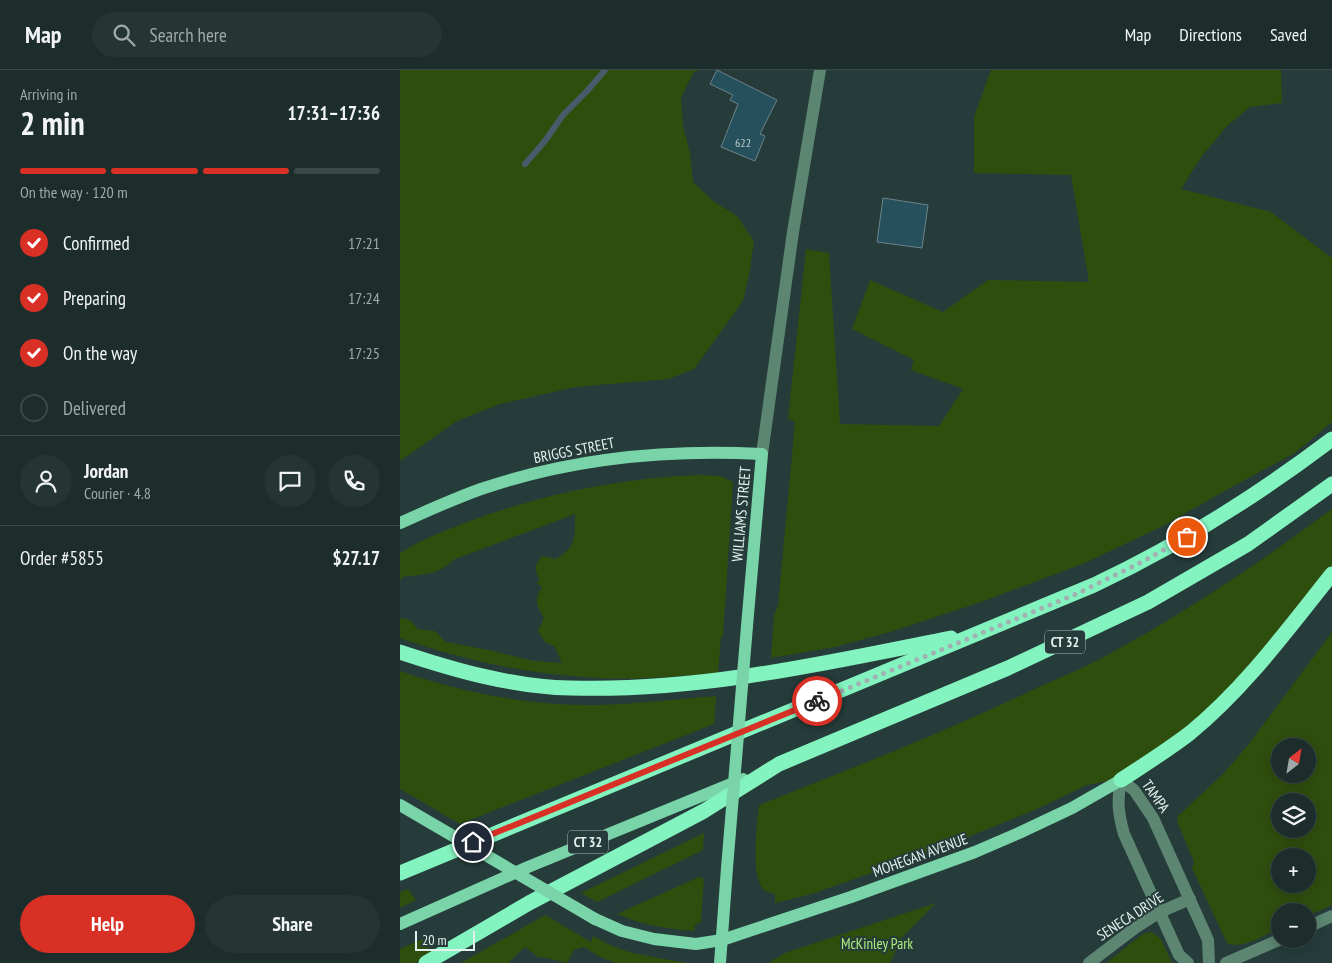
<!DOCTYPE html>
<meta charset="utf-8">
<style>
:root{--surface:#1c2d2c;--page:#253534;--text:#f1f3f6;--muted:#a0a8a9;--line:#3a4948;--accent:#d93025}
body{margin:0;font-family:"PT Sans Narrow",sans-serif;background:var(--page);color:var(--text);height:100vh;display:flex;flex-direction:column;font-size:19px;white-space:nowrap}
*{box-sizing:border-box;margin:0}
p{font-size:16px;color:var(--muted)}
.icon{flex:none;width:28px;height:28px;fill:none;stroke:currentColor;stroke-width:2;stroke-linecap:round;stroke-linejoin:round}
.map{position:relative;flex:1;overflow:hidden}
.drawer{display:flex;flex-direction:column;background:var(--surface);width:400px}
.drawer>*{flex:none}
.needle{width:32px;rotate:31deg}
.controls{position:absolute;left:871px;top:668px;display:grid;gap:10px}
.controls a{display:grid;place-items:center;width:45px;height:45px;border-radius:50%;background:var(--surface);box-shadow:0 2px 12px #0003,0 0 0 1px var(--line);font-size:25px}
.scale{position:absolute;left:15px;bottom:12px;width:60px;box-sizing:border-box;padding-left:5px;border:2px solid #e3f0ef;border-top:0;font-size:14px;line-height:18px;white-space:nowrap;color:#e3f0ef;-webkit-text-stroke:4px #253c3a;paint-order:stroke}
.pin{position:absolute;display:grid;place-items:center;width:42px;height:42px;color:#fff;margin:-21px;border:2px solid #fff;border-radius:50%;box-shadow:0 1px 5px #0007}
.courier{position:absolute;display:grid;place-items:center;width:50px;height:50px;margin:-25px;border:4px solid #d93025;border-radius:50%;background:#fff;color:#222;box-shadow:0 1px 6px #0007}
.summary em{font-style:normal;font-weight:700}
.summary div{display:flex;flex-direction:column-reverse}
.summary{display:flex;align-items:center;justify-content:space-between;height:85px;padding:0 20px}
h1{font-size:32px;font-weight:700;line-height:38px}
.bar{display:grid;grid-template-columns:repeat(4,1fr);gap:8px 5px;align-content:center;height:60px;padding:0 20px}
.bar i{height:6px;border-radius:4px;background:var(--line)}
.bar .current{background:var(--accent)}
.bar p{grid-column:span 4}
.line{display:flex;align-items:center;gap:12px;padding:0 20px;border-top:1px solid var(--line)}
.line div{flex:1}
.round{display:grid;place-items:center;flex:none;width:52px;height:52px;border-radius:26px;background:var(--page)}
ol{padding:0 20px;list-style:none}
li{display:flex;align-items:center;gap:15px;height:55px}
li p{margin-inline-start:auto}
li .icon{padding:5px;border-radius:50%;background:var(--accent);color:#fff;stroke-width:4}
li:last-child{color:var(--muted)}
li i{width:28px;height:28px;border:2px solid var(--line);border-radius:50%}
.action{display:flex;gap:10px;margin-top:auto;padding:10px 20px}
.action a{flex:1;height:58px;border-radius:30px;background:var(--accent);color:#fff;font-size:20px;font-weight:700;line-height:58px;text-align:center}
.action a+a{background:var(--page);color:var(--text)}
header{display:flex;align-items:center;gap:30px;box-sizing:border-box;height:70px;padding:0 25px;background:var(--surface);border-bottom:1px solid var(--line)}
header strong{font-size:24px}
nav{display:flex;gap:28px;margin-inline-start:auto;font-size:18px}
.search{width:350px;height:45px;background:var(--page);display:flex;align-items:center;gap:12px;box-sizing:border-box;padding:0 18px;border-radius:28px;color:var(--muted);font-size:19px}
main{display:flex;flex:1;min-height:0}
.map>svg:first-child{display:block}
</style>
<header>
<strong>Map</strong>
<div class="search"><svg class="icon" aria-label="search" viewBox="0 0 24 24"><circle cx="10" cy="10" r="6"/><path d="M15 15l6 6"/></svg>Search here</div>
<nav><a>Map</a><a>Directions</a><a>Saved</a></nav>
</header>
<main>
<section class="drawer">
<div class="summary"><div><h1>2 min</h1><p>Arriving in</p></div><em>17:31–17:36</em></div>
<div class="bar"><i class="current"></i><i class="current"></i><i class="current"></i><i></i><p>On the way · 120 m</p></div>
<ol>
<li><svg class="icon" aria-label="check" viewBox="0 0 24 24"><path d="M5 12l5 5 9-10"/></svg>Confirmed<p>17:21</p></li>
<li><svg class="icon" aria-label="check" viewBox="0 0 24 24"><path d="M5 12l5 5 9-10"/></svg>Preparing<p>17:24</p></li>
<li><svg class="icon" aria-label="check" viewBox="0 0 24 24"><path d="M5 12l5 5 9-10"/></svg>On the way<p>17:25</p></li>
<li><i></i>Delivered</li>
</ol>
<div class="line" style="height:90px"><a class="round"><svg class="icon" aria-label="person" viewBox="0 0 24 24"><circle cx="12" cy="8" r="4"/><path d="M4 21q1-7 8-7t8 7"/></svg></a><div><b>Jordan</b><p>Courier · 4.8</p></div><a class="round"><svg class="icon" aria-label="chat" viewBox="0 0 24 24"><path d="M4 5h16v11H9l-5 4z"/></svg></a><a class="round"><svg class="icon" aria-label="phone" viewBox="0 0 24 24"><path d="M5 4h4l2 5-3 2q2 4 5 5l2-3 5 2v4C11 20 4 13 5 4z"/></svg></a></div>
<div class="line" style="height:65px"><div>Order #5855</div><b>$27.17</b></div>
<div class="action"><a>Help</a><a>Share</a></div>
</section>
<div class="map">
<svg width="932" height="893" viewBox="0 0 932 893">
<rect width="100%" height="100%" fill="#253c3a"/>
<g fill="#2e4e0e" fill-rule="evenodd">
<polygon points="0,0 300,0 294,2 281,27 283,56 290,83 293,112 313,131 337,146 354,171 350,200 343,231 294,299 269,309 175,317 100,334 57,351 0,391"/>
<polygon points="591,0 881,0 882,33 850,37 828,55 802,86 781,119 871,142 932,188 932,352 895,383 828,419 765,455 685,493 581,532 490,562 435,577 371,588 374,545 378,536 395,352 388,349 406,179 429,183 440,354 539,356 563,319 511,300 514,290 452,259 470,210 543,242 588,210 689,212 671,105 574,103 574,47"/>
<path d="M 299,405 L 320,406 L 333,412 L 323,566 L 321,567 L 318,603 C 279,606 240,610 200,608 C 132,605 65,591 0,568 L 0,548 L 10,550 L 18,559 L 35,561 L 46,572 L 84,579 L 134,591 L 162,593 L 155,577 L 145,572 L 138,561 L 144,548 C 135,533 135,531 142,516 L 137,514 L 139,509 C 134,499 135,494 142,486 L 155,489 C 177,478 175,467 175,444 L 55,489 C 38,505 25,504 3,507 L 0,511 L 0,483 C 22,469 48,459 73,450 C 147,423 221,408 299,405 Z"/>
<path d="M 932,439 L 932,495 L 854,592 L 819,631 L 766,676 L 708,711 L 687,715 L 637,739 L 539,779 L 412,824 L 375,833 L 375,824 C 372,823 367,822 364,820 C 350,808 357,752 359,735 C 448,700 537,665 624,624 C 649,612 675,602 700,589 C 781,546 858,494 932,439 Z"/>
<path d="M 932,562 L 932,835 L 908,846 L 908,841 L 880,841 L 880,858 C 864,865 844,880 827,873 L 792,798 L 794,792 L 777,751 L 778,746 L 823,704 L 848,675 ZM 880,676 L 908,676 L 908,704 L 880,704 ZM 880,731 L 908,731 L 908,759 L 880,759 ZM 880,786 L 908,786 L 908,814 L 880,814 Z"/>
<path d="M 0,601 C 64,623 130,636 198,635 C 237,634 277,629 316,626 L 314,654 L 60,754 L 0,719 Z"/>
<polygon points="304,763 303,780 197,832 181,823"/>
<path d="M 301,806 L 301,809 L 304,808 L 301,852 L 294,856 L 295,861 C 268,859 241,855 217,844 Z"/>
<polygon points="8,819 16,830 0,838 0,822"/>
<polygon points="536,833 503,866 490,893 368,893 385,883"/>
<polygon points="145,845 191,872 193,866 210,875 232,883 287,893 216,893 200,887 184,877 174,880 167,893 143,887 138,887 125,877 108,893 61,893"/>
<polygon points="752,862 761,869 772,893 706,893 740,866 745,863"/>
<polygon points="22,869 32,883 15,893 0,893 0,879"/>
</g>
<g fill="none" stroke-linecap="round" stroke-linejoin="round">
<polyline stroke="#485b6a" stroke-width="6" points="125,94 145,71 163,45 187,21 205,0"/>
</g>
<g fill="#27505d" stroke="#6c828a">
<polygon points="317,0 377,30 360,64 365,66 355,91 321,77 338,34 330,30 333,25 310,14"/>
<polygon points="483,128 528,135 522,178 477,172"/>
</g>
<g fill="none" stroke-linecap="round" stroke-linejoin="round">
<g stroke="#5c8671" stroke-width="12">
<polyline points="362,384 393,162 420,0"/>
<polyline points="908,857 932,846"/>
<polyline points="689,893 735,858 760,842 790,829"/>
<path d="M 788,893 L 779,885 L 724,764 C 718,743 717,731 721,710 L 734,720 L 753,748 L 808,870 L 809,893"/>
<polyline points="826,893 881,869"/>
</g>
<g stroke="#79d4a9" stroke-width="12">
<path d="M 0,453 C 27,441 53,429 81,419 C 172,388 267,379 362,384 L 347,556"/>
<polyline points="195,849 222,861 254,869 296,874 322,870 451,827 575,782 619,763 672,738 721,710"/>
<polyline points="0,854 128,797 343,709"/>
<polyline points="320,893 327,798"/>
</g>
<g stroke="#83f3bf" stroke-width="15">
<path d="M 0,582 C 54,600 113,617 170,618 C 298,622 426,593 551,568"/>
<path d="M 721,710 C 744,695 768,680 790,663 C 845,618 888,559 932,504"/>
<path d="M 0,803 L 694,515 C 779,475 857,426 932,369"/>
<polyline points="26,893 129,833 304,741 379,694 608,598 748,532 848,474 932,414"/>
</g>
<g stroke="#79d4a9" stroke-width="12">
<polyline points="0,735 195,849"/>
<polyline points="327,798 347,556"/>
</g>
</g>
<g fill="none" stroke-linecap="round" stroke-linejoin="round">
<polyline stroke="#a0b1b0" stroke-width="5" stroke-dasharray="0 9" points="417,631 674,525 738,494 787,467"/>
<polyline stroke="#d93025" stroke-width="6" points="73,772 417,631"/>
</g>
<g text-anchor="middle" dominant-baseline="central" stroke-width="4" stroke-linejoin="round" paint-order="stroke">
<g font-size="12" fill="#b4c8ca">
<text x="343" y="72">622</text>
</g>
<g fill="#253c3a" stroke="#aabab9" stroke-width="1">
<rect x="645" y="560.5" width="40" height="23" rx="4"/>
<rect x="168" y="760.5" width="40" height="23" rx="4"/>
</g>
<g font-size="14" font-weight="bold" fill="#e3f0ef">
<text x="665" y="572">CT 32</text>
<text x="188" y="772">CT 32</text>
</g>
<g font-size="15" fill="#e3f0ef" stroke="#253c3a">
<text transform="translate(174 380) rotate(-11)">BRIGGS STREET</text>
<text transform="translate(341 444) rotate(-85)">WILLIAMS STREET</text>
<text transform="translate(756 726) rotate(55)">TAMPA</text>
<text transform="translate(520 785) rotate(-20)">MOHEGAN AVENUE</text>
<text transform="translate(730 846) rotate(-33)">SENECA DRIVE</text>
</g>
<g font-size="15" fill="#aceb7b" stroke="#253c3a">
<text x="477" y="873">McKinley Park</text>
</g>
</g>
</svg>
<div class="controls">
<a><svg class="needle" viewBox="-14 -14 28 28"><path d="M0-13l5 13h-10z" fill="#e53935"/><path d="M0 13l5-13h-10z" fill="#a0a8a9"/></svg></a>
<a><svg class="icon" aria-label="layers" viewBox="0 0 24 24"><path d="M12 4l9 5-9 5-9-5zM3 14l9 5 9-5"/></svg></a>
<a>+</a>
<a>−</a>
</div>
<div class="scale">20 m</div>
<div class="pin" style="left:787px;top:467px;background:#ea580c"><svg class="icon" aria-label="bag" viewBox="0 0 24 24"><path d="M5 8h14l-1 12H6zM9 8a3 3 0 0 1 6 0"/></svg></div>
<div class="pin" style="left:73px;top:772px;background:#1f2937"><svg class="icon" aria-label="home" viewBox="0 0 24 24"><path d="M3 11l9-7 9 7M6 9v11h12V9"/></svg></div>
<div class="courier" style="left:417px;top:631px"><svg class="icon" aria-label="bike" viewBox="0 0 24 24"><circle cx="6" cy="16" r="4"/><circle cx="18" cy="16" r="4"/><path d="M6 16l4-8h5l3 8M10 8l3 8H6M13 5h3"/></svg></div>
</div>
</main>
